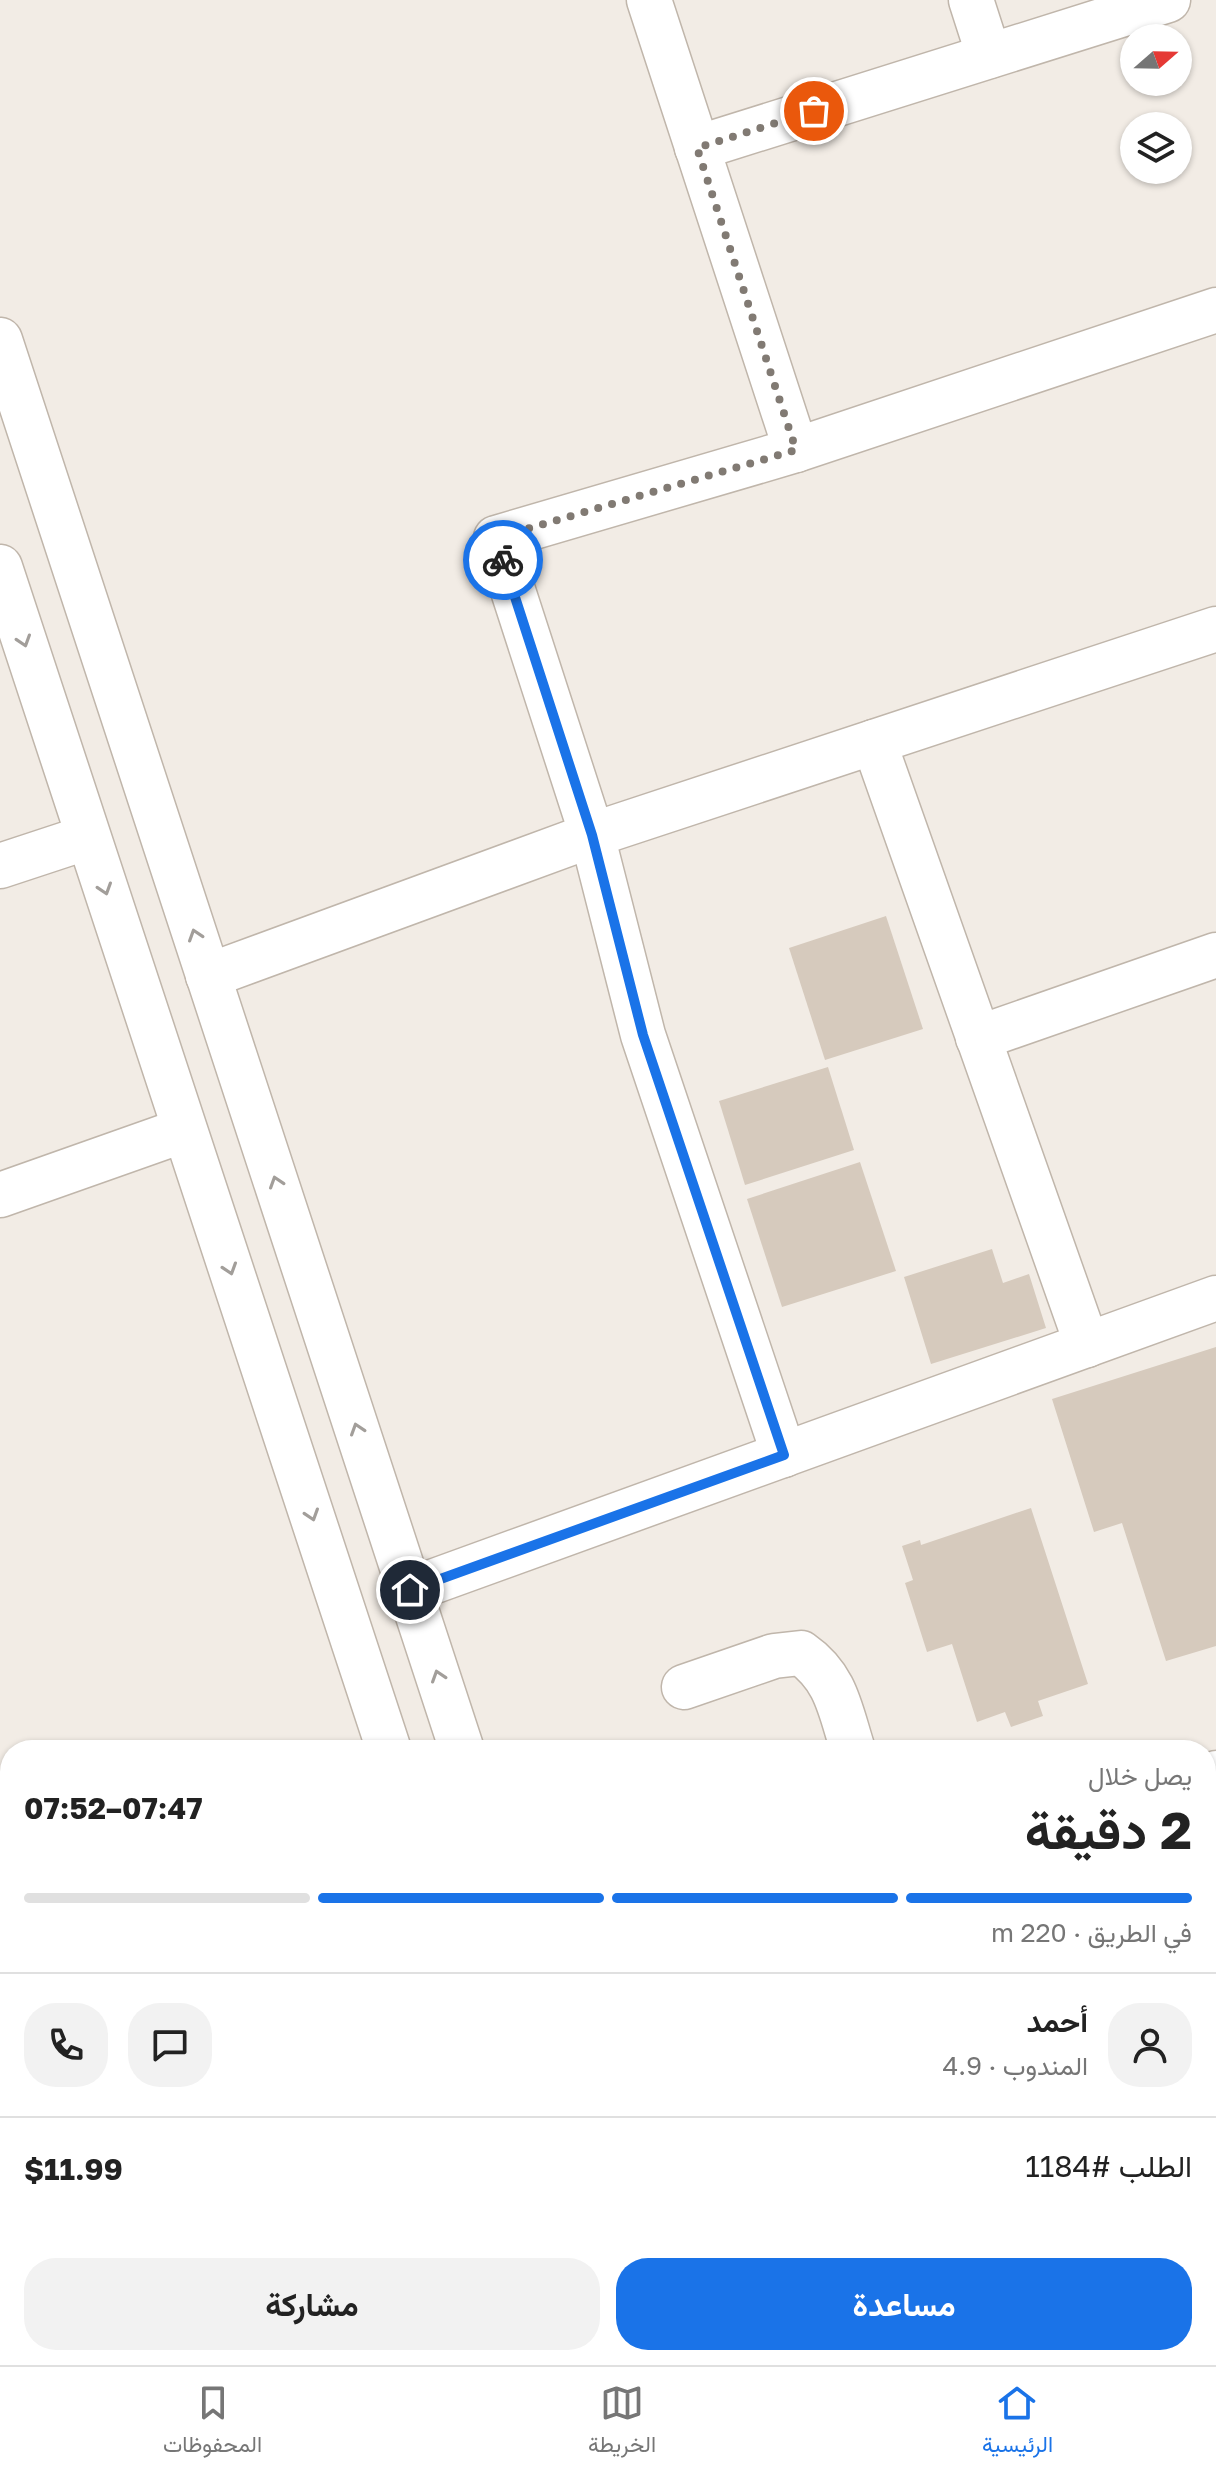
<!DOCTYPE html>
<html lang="ar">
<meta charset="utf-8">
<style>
:root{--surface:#fff;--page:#f2f2f2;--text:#222;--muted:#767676;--line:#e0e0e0;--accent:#1a73e8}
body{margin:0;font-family:"Golos Text",Vazirmatn,sans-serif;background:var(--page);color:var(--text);direction:rtl;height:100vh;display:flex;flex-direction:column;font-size:30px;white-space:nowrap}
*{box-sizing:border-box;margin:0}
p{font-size:26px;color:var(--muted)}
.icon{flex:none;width:44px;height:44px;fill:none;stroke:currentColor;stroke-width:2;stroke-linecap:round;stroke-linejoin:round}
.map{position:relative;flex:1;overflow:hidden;direction:ltr}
.sheet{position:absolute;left:0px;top:1740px;width:1216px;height:626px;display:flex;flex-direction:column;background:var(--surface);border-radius:32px 32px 0 0;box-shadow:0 2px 6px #0004;direction:rtl}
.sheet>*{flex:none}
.needle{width:52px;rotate:70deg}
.controls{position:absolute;left:1120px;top:24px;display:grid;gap:16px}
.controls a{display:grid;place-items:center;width:72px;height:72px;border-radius:50%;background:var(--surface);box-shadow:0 2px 6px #0004;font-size:40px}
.pin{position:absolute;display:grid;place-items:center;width:68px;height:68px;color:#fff;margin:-34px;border:4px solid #fff;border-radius:50%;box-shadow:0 2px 8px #0007}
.courier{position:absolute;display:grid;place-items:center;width:80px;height:80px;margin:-40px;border:6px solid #1a73e8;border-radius:50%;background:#fff;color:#222;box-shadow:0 2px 10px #0007}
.overview em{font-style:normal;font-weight:700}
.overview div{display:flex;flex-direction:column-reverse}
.overview{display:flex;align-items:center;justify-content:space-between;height:136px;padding:0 24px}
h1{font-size:52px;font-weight:700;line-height:60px}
.bar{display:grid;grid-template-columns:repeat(4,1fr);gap:12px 8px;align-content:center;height:96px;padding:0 24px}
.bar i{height:10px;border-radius:6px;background:var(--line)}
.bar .on{background:var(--accent)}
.bar p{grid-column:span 4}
.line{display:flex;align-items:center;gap:20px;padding:0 24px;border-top:2px solid var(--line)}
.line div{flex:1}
.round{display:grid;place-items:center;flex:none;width:84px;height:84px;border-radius:32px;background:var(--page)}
.button{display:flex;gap:16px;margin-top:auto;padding:16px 24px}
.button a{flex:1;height:92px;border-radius:32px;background:var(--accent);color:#fff;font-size:32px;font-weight:700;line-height:92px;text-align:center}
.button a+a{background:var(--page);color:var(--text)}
.menu{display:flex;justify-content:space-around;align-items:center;height:112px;border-top:2px solid var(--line);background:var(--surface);font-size:22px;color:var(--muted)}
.menu a{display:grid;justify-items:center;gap:4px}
.menu .on{color:var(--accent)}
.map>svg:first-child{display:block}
</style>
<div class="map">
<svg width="1216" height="2365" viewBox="0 0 1216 2365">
<rect width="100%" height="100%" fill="#f2ece5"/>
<g fill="#d6cabd">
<polygon points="886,916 923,1029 825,1060 789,948"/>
<polygon points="828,1067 854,1150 745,1185 719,1101"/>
<polygon points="860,1162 896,1271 782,1307 747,1199"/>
<polygon points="992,1249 1003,1283 1029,1274 1046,1328 931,1364 904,1277"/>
<polygon points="1216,1347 1216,1646 1166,1661 1122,1523 1094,1532 1052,1399"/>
<polygon points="1031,1508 1088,1684 1038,1701 1043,1716 1011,1727 1005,1712 977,1722 952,1644 927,1652 905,1583 913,1580 902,1546 920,1540 921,1545"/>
</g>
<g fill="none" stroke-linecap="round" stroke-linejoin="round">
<g stroke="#c0b6ab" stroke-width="47">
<g id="minor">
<polyline points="649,0 796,450"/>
<polyline points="971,0 989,56"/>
<polyline points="697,148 1168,0"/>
<polyline points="0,340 462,1750"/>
<polyline points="0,567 389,1750"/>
<polyline points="874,742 1087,1345"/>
<polyline points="0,866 88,837"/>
<polyline points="208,976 592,835 1216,629"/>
<polyline points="978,1038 1216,955"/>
<polyline points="0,1195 184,1130"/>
<polyline points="784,1455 643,1035 592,835 496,538 796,450 1216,310"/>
<polyline points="410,1590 1216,1298"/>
<path d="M 684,1687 L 774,1656 L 801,1653 C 837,1678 840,1710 853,1750"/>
<polyline points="1206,1777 1216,1773"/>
<polyline points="0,1833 10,1864"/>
<polyline points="0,2072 10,2069"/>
<polyline points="1206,2095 1216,2092"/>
<polyline points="1206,2229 1216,2225"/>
<polyline points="219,2356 221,2365"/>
<polyline points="587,2356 590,2365"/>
<polyline points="661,2356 664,2365"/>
<polyline points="1046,2356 1049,2365"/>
<polyline points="141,2365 170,2356"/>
</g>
</g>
<use href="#minor" stroke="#fff" stroke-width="44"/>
</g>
<defs><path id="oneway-chevron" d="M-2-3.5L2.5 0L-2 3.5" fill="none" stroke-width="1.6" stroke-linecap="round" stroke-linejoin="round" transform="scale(2)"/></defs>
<g stroke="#a29e9a">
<use href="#oneway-chevron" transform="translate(24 641) rotate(72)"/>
<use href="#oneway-chevron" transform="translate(105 889) rotate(72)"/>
<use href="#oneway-chevron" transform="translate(195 935) rotate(-108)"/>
<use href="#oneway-chevron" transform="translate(276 1182) rotate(-108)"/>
<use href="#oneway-chevron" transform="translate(230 1269) rotate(72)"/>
<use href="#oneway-chevron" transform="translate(357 1429) rotate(-108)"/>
<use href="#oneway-chevron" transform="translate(312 1515) rotate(72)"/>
<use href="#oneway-chevron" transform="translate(438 1676) rotate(-108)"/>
</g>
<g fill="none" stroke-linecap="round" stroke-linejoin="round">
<polyline stroke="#817a73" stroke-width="8" stroke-dasharray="0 14.4" points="503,560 496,538 796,450 697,148 814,111"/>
<polyline stroke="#1a73e8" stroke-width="10" points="410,1590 784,1455 643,1035 592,835 503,560"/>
</g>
</svg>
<div class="controls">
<a><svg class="needle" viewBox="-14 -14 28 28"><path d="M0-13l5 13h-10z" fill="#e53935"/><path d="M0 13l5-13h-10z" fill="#767676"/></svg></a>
<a><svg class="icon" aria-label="layers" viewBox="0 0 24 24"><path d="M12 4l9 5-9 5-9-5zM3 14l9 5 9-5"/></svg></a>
</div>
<div class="pin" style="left:814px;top:111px;background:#ea580c"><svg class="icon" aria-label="bag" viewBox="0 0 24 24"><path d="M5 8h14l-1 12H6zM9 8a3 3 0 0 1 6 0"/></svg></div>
<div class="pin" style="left:410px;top:1590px;background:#1f2937"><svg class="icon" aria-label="home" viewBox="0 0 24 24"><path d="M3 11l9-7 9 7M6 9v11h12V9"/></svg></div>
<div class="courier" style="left:503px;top:560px"><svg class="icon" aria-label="bike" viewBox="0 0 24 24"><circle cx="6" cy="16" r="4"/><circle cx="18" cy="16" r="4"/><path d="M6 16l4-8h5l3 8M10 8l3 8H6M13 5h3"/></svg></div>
<section class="sheet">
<div class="overview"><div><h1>2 دقيقة</h1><p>يصل خلال</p></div><em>07:47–07:52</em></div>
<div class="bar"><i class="on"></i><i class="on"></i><i class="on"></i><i></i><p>في الطريق · 220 m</p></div>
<div class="line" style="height:144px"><a class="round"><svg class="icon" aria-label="person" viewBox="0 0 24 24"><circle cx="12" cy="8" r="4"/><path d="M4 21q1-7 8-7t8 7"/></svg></a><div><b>أحمد</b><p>المندوب · 4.9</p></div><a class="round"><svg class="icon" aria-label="chat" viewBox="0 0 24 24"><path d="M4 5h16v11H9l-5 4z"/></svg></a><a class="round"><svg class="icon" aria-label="phone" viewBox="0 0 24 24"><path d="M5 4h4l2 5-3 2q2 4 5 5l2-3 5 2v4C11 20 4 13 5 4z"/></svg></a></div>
<div class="line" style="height:104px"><div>الطلب #1184</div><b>$11.99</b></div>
<div class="button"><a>مساعدة</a><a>مشاركة</a></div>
</section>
</div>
<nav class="menu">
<a class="on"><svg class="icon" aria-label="home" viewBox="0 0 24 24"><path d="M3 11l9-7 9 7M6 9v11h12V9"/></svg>الرئيسية</a>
<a><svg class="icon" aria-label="map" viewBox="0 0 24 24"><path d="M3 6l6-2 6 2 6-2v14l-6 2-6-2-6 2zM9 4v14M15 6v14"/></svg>الخريطة</a>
<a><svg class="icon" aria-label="saved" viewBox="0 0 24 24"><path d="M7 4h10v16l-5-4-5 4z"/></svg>المحفوظات</a>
</nav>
